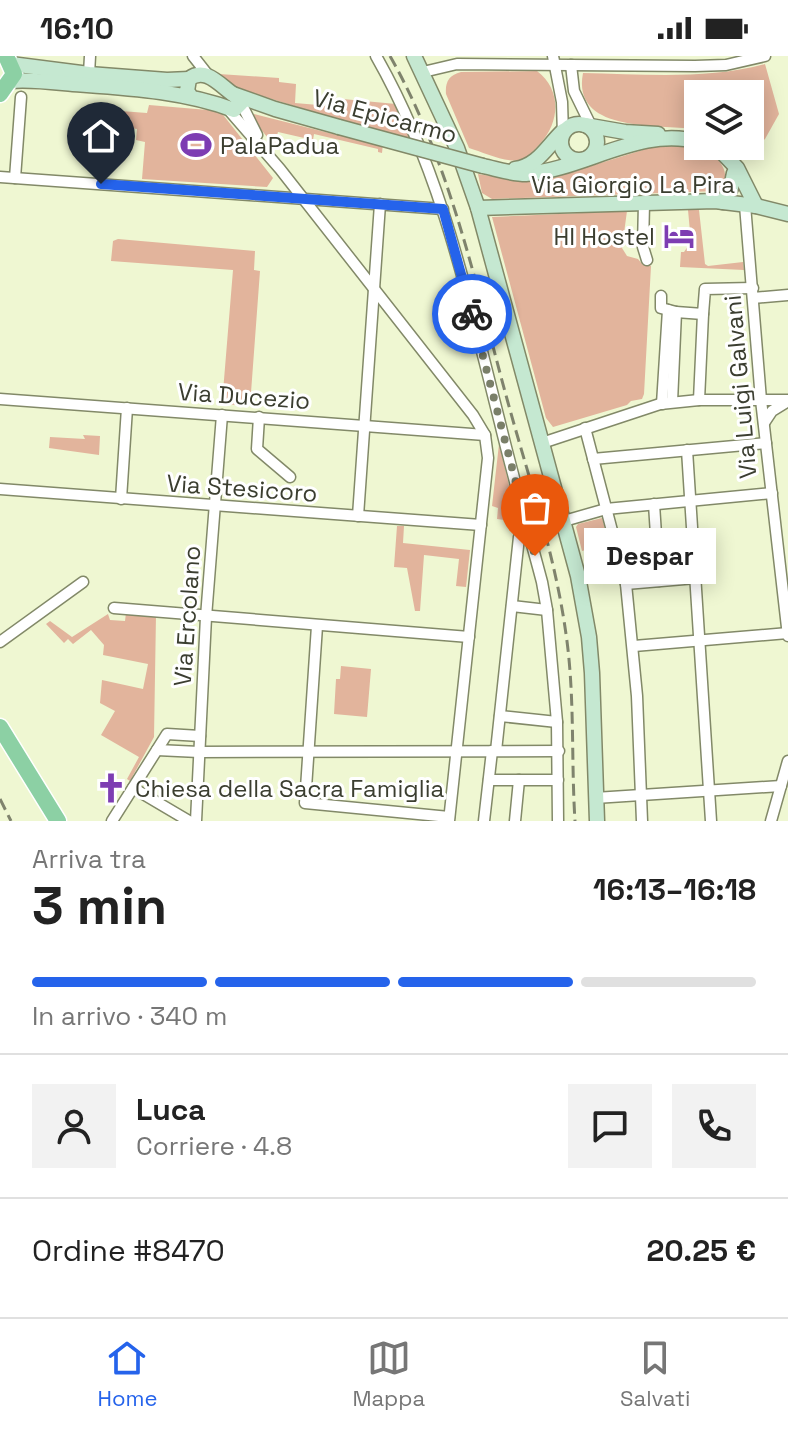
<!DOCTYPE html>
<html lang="it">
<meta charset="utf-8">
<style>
:root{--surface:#fff;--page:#f2f2f2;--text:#222;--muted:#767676;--line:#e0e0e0;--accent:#2563eb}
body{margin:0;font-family:"Space Grotesk",sans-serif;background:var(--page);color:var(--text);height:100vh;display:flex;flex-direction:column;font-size:30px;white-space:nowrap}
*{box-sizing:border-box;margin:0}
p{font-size:26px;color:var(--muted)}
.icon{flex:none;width:44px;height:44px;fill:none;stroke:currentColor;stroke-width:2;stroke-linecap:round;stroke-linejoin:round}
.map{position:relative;height:765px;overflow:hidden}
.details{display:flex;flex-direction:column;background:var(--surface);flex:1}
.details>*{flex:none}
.controls{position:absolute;left:684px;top:24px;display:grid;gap:16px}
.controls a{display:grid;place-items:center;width:80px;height:80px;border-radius:0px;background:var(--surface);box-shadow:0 4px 20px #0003;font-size:40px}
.pin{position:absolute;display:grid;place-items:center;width:68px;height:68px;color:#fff;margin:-82px -34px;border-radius:50% 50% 50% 0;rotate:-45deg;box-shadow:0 0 8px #0007}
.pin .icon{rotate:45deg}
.courier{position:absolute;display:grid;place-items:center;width:80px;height:80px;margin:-40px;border:6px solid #2563eb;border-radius:50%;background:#fff;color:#222;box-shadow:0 2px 10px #0007}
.bubble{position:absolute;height:56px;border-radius:0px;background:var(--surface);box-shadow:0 4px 20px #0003;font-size:26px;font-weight:800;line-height:56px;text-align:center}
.overview em{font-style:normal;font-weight:800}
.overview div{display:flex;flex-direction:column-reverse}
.overview{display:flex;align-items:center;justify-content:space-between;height:136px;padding:0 32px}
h1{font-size:52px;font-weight:800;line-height:60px}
.bar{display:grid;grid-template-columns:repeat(4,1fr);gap:12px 8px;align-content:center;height:96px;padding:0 32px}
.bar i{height:10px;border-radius:6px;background:var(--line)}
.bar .active{background:var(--accent)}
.bar p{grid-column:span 4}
.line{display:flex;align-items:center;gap:20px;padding:0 32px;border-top:2px solid var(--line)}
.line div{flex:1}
.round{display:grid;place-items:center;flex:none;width:84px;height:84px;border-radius:0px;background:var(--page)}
.status{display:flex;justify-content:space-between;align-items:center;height:56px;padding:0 40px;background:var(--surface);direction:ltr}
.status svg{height:22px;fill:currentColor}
.tab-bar{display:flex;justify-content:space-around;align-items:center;height:112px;border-top:2px solid var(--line);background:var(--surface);font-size:22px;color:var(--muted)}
.tab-bar a{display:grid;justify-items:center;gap:4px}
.tab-bar .active{color:var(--accent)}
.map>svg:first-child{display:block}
</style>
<div class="status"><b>16:10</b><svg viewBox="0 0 49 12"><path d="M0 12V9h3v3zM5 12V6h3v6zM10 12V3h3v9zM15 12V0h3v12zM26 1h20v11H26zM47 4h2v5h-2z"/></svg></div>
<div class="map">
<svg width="788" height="765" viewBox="0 0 788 765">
<rect width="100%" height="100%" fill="#eff7d2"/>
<g fill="#e2b49c">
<path d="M 765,8 L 779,58 L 765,83 L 739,104 L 726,90 L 750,90 L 750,38 L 698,38 L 698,74 C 662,67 571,79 583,17 C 643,18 706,24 765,8 Z"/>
<path d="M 537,15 C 562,34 560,66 540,88 C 534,94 528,102 520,104 C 505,107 483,96 469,92 L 446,38 C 445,26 449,19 461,16 Z"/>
<polygon points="219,18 279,22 279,26 296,28 295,47 330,50 332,42 396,48 418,96 383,87 382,97 378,96 378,93 314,78 313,84 278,76 275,86 279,91 277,93 254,65 254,58 337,79 340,64 233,31"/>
<polygon points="149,49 220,55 273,122 267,131 142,123 145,86 136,84 137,73 131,72 131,63 80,60 81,52 147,57"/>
<path d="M 662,88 C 673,89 685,87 694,90 C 715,95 736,116 719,135 L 492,143 L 482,137 L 478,118 L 523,125 L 549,123 Z"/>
<polygon points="688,154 699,154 705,208 708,210 743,206 744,214 680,211 681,196 684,196 691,186"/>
<polygon points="627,155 622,192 627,200 638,203 643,209 651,210 644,338 642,343 631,345 627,349 553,371 546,362 492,161"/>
<polygon points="118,183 255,195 254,214 260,215 250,350 222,348 233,214 111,205 113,185"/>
<polygon points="83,379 100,380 99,399 49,392 50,381 85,383"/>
<polygon points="499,388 518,466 497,463 498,452 492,450"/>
<polygon points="602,462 609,488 582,495 576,471 578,468"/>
<polygon points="397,470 404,470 403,487 470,494 466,531 456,530 459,503 424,499 420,555 415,555 407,512 394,511"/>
<polygon points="126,557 156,559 154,681 130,725 127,723 139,701 101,679 115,655 100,647 102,624 143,633 148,608 103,599 104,589 91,574 73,588 68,583 64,587 46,568 50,565 72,581 108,558 110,564 125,565"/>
<polygon points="341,610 371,613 367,661 334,658 336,623 340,623"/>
</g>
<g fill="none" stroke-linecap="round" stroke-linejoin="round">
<g stroke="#828968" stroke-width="13">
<g id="street">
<polyline points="193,0 208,19"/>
<path d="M 376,0 C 441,114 468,241 500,367 C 513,421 528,473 542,526 L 547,554 L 557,666 L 558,765"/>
<polyline points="553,0 562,46 563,79"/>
<polyline points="571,9 574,35 593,74"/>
<polyline points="423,16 457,8 695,10 726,9 765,0"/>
<polyline points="89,18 90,0"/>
<polyline points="241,47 257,79"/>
<polyline points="227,52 280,113 473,359 485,379 488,402 449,765"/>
<polyline points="0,121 443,153"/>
<polyline points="15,122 21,41"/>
<polyline points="644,147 643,191 647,204"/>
<polyline points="745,149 761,344 788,580"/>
<polyline points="661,240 661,252 676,256 672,346"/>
<polyline points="753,242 788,239"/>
<polyline points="676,256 703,258 705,233 753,232"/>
<polyline points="0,343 485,379"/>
<polyline points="699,344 703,258"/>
<polyline points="662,348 668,254"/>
<polyline points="259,361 257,393 290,421"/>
<polyline points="764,367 772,355 788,345"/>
<polyline points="585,372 626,528 637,640 642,765"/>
<polyline points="542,387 660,348 699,344 788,344"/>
<polyline points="687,394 711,765"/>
<polyline points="593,403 766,387"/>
<polyline points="0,433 481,469"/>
<polyline points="121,443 127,352"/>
<polyline points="654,448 659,525"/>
<polyline points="358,460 380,148"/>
<polyline points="564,465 606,453 772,437"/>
<polyline points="626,528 696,522"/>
<polyline points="512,550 547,554"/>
<polyline points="114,552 469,581"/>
<polyline points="317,570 305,747 449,761"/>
<polyline points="0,586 83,526"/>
<polyline points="634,590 788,577"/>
<polyline points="500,660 557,666"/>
<polyline points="157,694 199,696 559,695"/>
<polyline points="496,695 519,481"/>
<polyline points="489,724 558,724"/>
<polyline points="133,732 189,765"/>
<polyline points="595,742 781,730"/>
<polyline points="112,765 167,678 200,680"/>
<polyline points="196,765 206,561 222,359"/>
<polyline points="484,765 492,695"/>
<polyline points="515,765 519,724"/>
<polyline points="771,765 788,705"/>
</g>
</g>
<g stroke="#828968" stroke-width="17">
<g id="secondary">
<polyline points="414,0 457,92 478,152 578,520 589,581 592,617 597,765"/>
<polyline points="11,8 89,18 167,24 189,23"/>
<path d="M 10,25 C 30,23 52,26 73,28 C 127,32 184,35 234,54 L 241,47 L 237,41 C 222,32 206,9 189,23 L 187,35 L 191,41"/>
<polyline points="233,38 275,53 339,71"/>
<circle cx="579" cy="86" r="18"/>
<polyline points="585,69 625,76 658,78"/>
<polyline points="716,90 737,112 756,150"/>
<path d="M 483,110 C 497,113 512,118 526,118 C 582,114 643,69 698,86"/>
<path d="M 515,113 C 538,110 547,90 563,75"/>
<polyline points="723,146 731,132 734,117"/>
<polyline points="478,152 715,145 756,150 788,158"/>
</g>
</g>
<g stroke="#fff" stroke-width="19">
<g id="primary">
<polyline points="0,38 14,18 6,0"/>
<polyline points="0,671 58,765"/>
</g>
</g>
<use href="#street" stroke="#fff" stroke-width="10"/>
<use href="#secondary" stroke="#c5e8d1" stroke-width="14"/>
<use href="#primary" stroke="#8cd0a4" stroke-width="16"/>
<g stroke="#7f836d" stroke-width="3" stroke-dasharray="12 6" stroke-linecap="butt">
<path d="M 390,0 C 450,106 475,226 507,343 C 528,420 555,498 566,578 C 575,640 571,702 575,765"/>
<polyline points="0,743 11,765"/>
</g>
<g stroke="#828968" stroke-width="17" stroke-linecap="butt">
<polyline id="secondary-bridge" points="339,71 483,110"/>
</g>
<use href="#secondary-bridge" stroke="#c5e8d1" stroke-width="14"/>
</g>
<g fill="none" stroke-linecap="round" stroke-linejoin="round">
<polyline stroke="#7a7f69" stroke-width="8" stroke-dasharray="0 14.4" points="472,258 535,500"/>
<polyline stroke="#2563eb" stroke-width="10" points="101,128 443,153 472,258"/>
</g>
<defs>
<g id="stadium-bare" transform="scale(2.4)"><path d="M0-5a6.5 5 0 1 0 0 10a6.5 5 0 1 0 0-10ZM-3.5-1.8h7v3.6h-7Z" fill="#7d3db2" stroke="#fff" stroke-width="2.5" paint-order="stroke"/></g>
<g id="hotel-bare" transform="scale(2.4)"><path d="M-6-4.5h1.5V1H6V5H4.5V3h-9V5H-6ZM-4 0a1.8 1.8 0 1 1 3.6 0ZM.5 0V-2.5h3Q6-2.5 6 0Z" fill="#7d3db2" stroke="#fff" stroke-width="2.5" paint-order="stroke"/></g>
<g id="church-bare" transform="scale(2.4)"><path d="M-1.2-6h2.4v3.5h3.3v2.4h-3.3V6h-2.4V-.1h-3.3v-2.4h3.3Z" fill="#7d3db2" stroke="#fff" stroke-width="2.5" paint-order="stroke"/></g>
</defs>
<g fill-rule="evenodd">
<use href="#stadium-bare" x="196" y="89"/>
<use href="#hotel-bare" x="679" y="180"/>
<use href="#church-bare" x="111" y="732"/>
</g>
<g text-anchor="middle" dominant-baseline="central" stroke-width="6" stroke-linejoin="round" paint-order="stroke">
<g font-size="24" fill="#3b3e30" stroke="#fff">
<text transform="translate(385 60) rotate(15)">Via Epicarmo</text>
<text x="633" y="128">Via Giorgio La Pira</text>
<text transform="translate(740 331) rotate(-95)">Via Luigi Galvani</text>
<text transform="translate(244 340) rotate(4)">Via Ducezio</text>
<text transform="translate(242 432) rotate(4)">Via Stesicoro</text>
<text transform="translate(187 560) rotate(-86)">Via Ercolano</text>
</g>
<g font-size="24" fill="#3b3e30" stroke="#fff" text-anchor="start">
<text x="220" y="89">PalaPadua</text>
<text x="655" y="180" text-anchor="end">HI Hostel</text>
<text x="135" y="732">Chiesa della Sacra Famiglia</text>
</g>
</g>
</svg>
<div class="controls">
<a><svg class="icon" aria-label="layers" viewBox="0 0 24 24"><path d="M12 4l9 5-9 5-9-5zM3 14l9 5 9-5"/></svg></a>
</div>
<div class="pin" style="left:535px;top:500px;background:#ea580c"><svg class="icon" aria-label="bag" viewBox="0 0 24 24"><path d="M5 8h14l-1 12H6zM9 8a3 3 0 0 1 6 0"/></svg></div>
<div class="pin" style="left:101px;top:128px;background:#1f2937"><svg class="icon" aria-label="home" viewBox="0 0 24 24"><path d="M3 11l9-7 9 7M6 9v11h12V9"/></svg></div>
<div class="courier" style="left:472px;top:258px"><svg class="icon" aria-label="bike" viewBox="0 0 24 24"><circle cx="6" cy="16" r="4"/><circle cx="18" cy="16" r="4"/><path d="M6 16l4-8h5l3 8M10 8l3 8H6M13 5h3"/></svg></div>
<div class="bubble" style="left:584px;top:472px;width:132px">Despar</div>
</div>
<section class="details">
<div class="overview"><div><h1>3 min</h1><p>Arriva tra</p></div><em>16:13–16:18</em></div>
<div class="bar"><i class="active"></i><i class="active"></i><i class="active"></i><i></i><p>In arrivo · 340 m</p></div>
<div class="line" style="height:144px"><a class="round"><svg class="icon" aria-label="person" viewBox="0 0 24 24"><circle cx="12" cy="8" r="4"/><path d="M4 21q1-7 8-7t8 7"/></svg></a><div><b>Luca</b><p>Corriere · 4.8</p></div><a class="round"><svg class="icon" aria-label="chat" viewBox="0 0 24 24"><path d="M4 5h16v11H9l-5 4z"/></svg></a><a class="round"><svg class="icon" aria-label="phone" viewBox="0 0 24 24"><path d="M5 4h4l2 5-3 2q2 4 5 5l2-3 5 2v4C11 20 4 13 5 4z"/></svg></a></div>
<div class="line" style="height:104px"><div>Ordine #8470</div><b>20.25 €</b></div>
</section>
<nav class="tab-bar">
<a class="active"><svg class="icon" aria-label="home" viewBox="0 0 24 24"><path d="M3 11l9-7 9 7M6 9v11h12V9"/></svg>Home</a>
<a><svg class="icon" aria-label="map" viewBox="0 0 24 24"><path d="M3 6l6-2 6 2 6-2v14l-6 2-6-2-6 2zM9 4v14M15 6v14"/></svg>Mappa</a>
<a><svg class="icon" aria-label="saved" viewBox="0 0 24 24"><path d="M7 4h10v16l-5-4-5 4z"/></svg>Salvati</a>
</nav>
